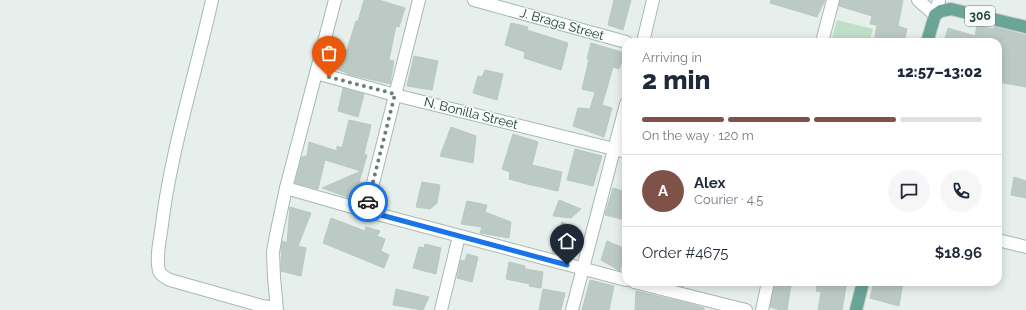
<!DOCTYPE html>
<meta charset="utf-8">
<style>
:root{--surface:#fff;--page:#f6f6f7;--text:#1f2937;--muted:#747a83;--line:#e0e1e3;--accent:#7f5249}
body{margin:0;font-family:Raleway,sans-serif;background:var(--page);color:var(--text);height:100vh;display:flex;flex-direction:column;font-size:15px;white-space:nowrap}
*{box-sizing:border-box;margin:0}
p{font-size:13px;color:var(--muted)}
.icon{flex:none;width:22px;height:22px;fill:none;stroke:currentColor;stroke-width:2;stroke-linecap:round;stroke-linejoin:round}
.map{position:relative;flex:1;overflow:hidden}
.details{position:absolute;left:622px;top:38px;width:380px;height:248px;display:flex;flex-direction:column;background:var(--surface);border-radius:12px;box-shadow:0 2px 10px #0003}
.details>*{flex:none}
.pin{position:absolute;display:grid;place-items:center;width:34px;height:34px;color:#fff;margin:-41px -17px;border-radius:50% 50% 50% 0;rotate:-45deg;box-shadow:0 0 4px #0007}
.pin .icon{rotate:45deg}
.courier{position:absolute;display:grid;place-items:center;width:40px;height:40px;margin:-20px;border:3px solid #1a73e8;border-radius:50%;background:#fff;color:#222;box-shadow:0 1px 5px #0007}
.head em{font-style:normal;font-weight:800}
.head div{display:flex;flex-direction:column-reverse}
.head{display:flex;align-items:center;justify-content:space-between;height:68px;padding:0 20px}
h1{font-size:26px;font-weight:800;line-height:30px}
.bar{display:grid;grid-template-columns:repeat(4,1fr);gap:6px 4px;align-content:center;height:48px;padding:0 20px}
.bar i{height:5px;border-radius:3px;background:var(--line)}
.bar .selected{background:var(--accent)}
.bar p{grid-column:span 4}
.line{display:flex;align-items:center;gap:10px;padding:0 20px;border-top:1px solid var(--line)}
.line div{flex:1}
.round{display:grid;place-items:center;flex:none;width:42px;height:42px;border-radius:21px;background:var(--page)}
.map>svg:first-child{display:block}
</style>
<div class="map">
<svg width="1026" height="310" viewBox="0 0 1026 310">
<rect width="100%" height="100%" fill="#e6efeb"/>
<polygon fill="#bfe0c8" points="837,20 873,29 869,42 831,42"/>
<g fill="#bbcac4" stroke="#b8c9c2">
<polygon points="364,0 379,0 405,8 399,27 396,26 389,60 394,61 390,84 347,74 347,73 333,68 342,48 347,50 356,21 358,21"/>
<polygon points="614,0 631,0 623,30 608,25"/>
<polygon points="771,0 825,0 817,17 770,3"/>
<polygon points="840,0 903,0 898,26 907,29 904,42 874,42 877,25 870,24 872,16 839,6"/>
<polygon points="511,23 528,27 527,30 568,43 561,70 524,58 525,52 505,45"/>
<polygon points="977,25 993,29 994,27 1026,35 1026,87 998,82 998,42 944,42 948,28 975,36"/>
<polygon points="591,43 625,53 619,69 613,67 602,105 612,108 604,137 573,126 578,108 590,109 595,92 582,89 589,59 587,59"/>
<polygon points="414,56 438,61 432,90 407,86"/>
<polygon points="485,70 503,74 497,100 473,93 478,76 482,77"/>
<polygon points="343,88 364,94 358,117 338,111"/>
<polygon points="349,120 371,125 364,154 367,155 359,182 365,183 361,202 322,188 361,171 325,160 318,189 295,183 302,157 307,156 309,142 337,151 337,146 342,148"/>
<polygon points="451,127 476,136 473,163 440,156"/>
<polygon points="513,134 538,142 532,165 562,172 558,191 527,184 509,179 510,172 502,169"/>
<polygon points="575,149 602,156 593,186 567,180"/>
<polygon points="1014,177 1026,181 1026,198 1011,195"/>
<polygon points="422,182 440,185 437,203 430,209 416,207"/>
<polygon points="613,188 626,192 626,220 605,215"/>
<polygon points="559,200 581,209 571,218 553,216"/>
<polygon points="467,201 487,205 485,212 511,222 509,238 480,233 482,227 461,224"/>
<polygon points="290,207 311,213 298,246 306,248 301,276 281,271 281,260 282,254 281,253 282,241 287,243"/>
<polygon points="331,218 365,231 366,227 380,231 377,236 385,239 381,251 389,255 384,268 323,243"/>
<polygon points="562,222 577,229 571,241 576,243 571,258 552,252"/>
<polygon points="607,241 626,249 626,260 623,260 620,271 601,260"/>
<polygon points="425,244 441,248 436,274 413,268 419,247 424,248"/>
<polygon points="467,254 478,257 472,282 457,278 461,260 465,261"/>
<polygon points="509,262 525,266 525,269 543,272 541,288 529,286 530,284 506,279"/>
<polygon points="590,280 614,286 609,310 582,310"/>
<polygon points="665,282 684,282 683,287"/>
<polygon points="775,282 791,285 787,310 780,310 770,307"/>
<polygon points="818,282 847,282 842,310 818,310 821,292 816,291"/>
<polygon points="874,282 903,282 899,306 870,298"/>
<polygon points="396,289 429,297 423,310 393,305"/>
<polygon points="543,289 565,293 561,310 539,310"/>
<polygon points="636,291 691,304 704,308 704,310 635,310"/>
</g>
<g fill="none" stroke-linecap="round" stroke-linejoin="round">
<g stroke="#a8b8b2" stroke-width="14">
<g id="minor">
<path d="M 212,0 C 195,77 170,153 161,232 C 159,244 156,259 159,271 C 161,276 166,278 170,280 L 262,306 L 276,308"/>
<polyline points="474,0 626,42"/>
<polyline points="918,0 935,15 939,0"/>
<polyline points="643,42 653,0"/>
<polyline points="822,42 833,0"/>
<polyline points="316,73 395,95 626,152"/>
<polyline points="286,188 366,211 626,280"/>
<polyline points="366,211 419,0"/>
<polyline points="998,240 1026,247"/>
<polyline points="634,282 746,310"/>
<polyline points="277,310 274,277 273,252 276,235 286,188 335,0"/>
<polyline points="441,310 459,236"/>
<polyline points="572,310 626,104"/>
<polyline points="762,310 768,282"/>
</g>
</g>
<g stroke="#c2cac8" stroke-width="14">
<g id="primary">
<polyline points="927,42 935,15 941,11 951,9 1026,27"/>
<polyline points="856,310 863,282"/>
</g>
</g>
<use href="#minor" stroke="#fff" stroke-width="12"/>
<use href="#primary" stroke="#6aa596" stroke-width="12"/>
</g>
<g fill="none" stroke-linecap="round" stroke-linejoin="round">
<polyline stroke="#687f78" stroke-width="4" stroke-dasharray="0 7.2" points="329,77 395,94 368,202"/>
<polyline stroke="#1a73e8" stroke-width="5" points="368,202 366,211 567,265"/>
</g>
<g text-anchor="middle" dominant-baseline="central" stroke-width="3" stroke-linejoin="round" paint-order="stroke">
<rect fill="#f7fbf9" stroke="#637a73" stroke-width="1" x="965" y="6" width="30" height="20" rx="3"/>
<g font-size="12" font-weight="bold" fill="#24423a">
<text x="980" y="16">306</text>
</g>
<g font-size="13" fill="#24423a" stroke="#f7fbf9">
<text transform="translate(562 24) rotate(16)">J. Braga Street</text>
<text transform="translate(471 113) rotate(14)">N. Bonilla Street</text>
</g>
</g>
</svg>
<div class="pin" style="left:329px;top:77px;background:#ea580c"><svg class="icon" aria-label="bag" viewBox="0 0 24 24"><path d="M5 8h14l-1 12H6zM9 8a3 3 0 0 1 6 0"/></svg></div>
<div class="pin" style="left:567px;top:265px;background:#1f2937"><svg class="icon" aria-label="home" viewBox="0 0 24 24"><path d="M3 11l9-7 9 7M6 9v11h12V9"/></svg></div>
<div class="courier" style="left:368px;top:202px"><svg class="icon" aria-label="car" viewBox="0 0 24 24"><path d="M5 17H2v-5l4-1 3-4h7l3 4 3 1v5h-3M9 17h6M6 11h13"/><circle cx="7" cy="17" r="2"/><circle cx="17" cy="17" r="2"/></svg></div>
<section class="details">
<div class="head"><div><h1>2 min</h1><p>Arriving in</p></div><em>12:57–13:02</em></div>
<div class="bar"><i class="selected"></i><i class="selected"></i><i class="selected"></i><i></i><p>On the way · 120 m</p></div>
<div class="line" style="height:72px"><b class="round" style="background:var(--accent);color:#fff">A</b><div><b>Alex</b><p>Courier · 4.5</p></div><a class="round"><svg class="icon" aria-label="chat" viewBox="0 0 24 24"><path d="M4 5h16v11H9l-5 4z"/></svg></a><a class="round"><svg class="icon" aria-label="phone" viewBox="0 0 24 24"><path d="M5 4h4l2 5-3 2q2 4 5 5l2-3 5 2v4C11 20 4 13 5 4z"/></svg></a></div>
<div class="line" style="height:52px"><div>Order #4675</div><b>$18.96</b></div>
</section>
</div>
